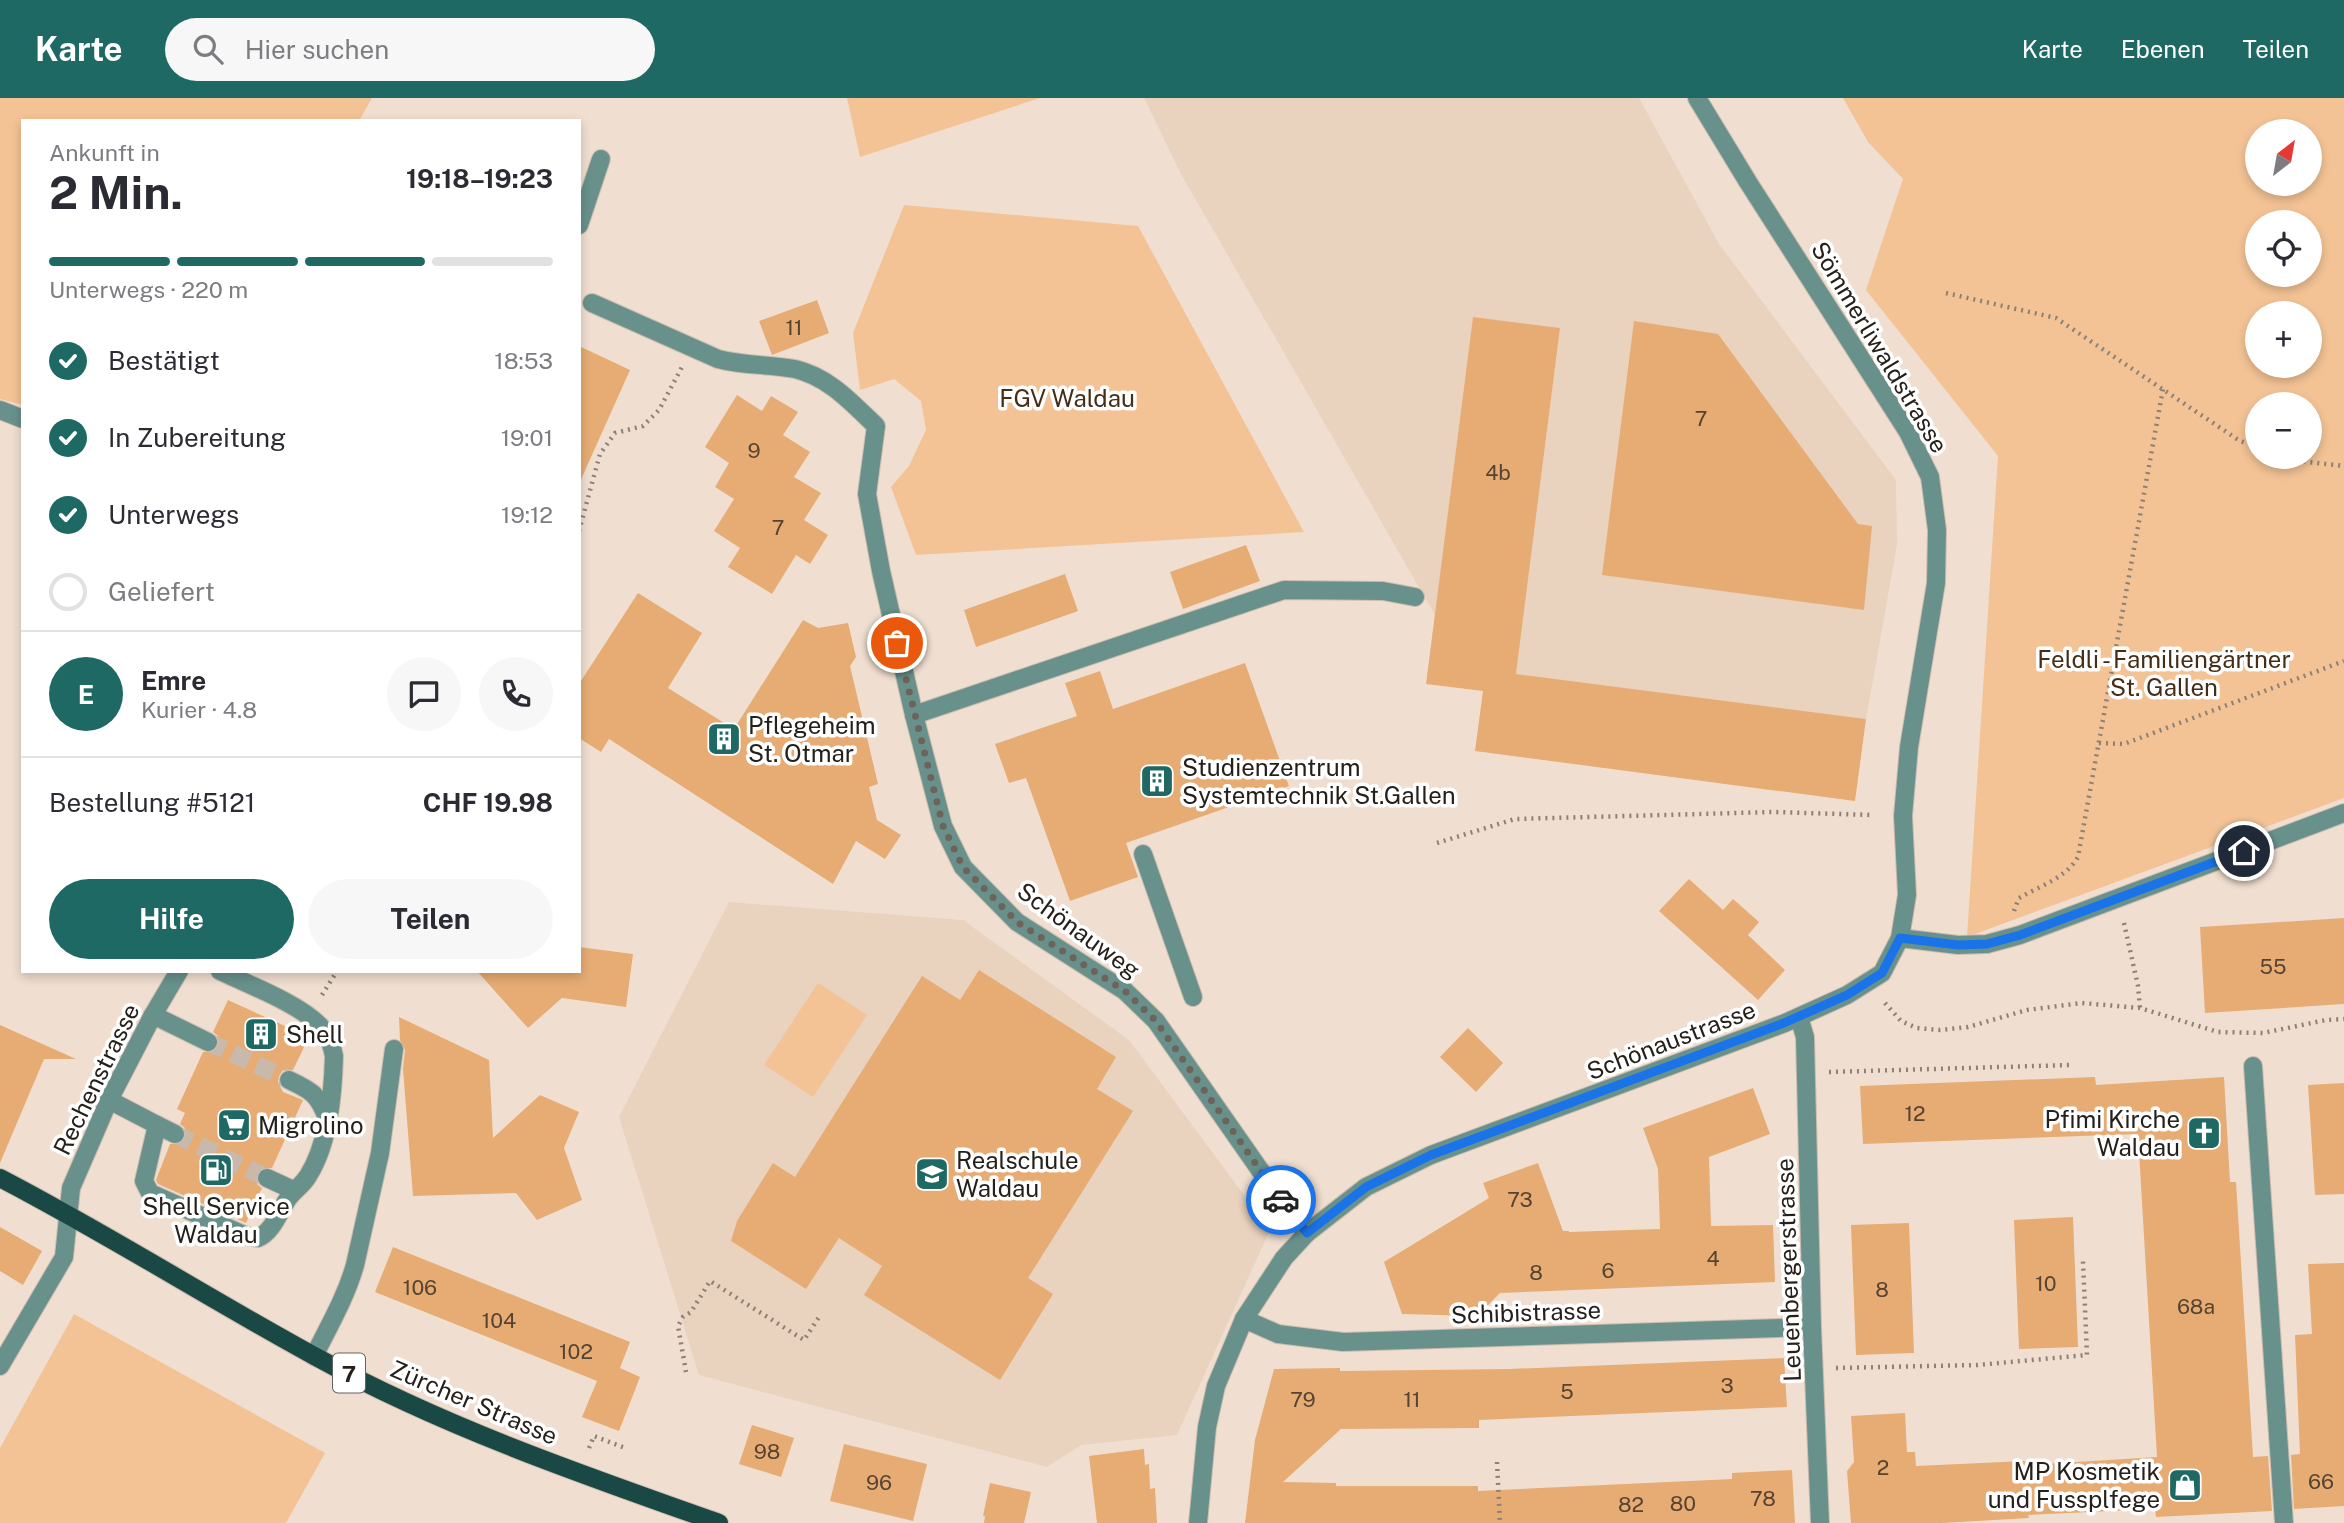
<!DOCTYPE html>
<html lang="de">
<meta charset="utf-8">
<style>
:root{--surface:#fff;--page:#f7f7f7;--text:#2b2b33;--muted:#7c7c81;--line:#e1e1e2;--accent:#1e6963}
body{margin:0;font-family:"Public Sans",sans-serif;background:var(--page);color:var(--text);height:100vh;display:flex;flex-direction:column;font-size:26px;white-space:nowrap}
*{box-sizing:border-box;margin:0}
p{font-size:23px;color:var(--muted)}
.icon{flex:none;width:38px;height:38px;fill:none;stroke:currentColor;stroke-width:2;stroke-linecap:round;stroke-linejoin:round}
.map{position:relative;flex:1;overflow:hidden}
.sheet{position:absolute;left:21px;top:21px;width:560px;height:854px;display:flex;flex-direction:column;background:var(--surface);border-radius:0px;box-shadow:0 4px 10px #0003}
.sheet>*{flex:none}
.needle{width:46px;rotate:31deg}
.tools{position:absolute;left:2245px;top:21px;display:grid;gap:14px}
.tools a{display:grid;place-items:center;width:77px;height:77px;border-radius:50%;background:var(--surface);box-shadow:0 4px 10px #0003;font-size:35px}
.pin{position:absolute;display:grid;place-items:center;width:60px;height:60px;color:#fff;margin:-30px;border:4px solid #fff;border-radius:50%;box-shadow:0 2px 7px #0007}
.courier{position:absolute;display:grid;place-items:center;width:70px;height:70px;margin:-35px;border:5px solid #1a73e8;border-radius:50%;background:#fff;color:#222;box-shadow:0 2px 9px #0007}
.head em{font-style:normal;font-weight:700}
.head div{display:flex;flex-direction:column-reverse}
.head{display:flex;align-items:center;justify-content:space-between;height:119px;padding:0 28px}
h1{font-size:46px;font-weight:700;line-height:52px}
.bar{display:grid;grid-template-columns:repeat(4,1fr);gap:10px 7px;align-content:center;height:84px;padding:0 28px}
.bar i{height:9px;border-radius:5px;background:var(--line)}
.bar .selected{background:var(--accent)}
.bar p{grid-column:span 4}
.line{display:flex;align-items:center;gap:18px;padding:0 28px;border-top:2px solid var(--line)}
.line div{flex:1}
.round{display:grid;place-items:center;flex:none;width:74px;height:74px;border-radius:37px;background:var(--page)}
ol{padding:0 28px;list-style:none}
li{display:flex;align-items:center;gap:21px;height:77px}
li p{margin-inline-start:auto}
li .icon{padding:7px;border-radius:50%;background:var(--accent);color:#fff;stroke-width:4}
li:last-child{color:var(--muted)}
li i{width:38px;height:38px;border:4px solid var(--line);border-radius:50%}
.primary-button{display:flex;gap:14px;margin-top:auto;padding:14px 28px}
.primary-button a{flex:1;height:80px;border-radius:42px;background:var(--accent);color:#fff;font-size:28px;font-weight:700;line-height:80px;text-align:center}
.primary-button a+a{background:var(--page);color:var(--text)}
header{display:flex;align-items:center;gap:42px;box-sizing:border-box;height:98px;padding:0 35px;background:var(--accent);color:#fff}
header strong{font-size:33px}
nav{display:flex;gap:38px;margin-inline-start:auto;font-size:24px}
.search{width:490px;height:63px;background:var(--page);display:flex;align-items:center;gap:18px;box-sizing:border-box;padding:0 24px;border-radius:38px;color:var(--muted);font-size:26px}
.map>svg:first-child{display:block}
</style>
<header>
<strong>Karte</strong>
<div class="search"><svg class="icon" aria-label="search" viewBox="0 0 24 24"><circle cx="10" cy="10" r="6"/><path d="M15 15l6 6"/></svg>Hier suchen</div>
<nav><a>Karte</a><a>Ebenen</a><a>Teilen</a></nav>
</header>
<div class="map">
<svg width="2344" height="1425" viewBox="0 0 2344 1425">
<rect width="100%" height="100%" fill="#f0dfd0"/>
<g fill="#e9d2be">
<polygon points="1144,0 1639,0 1719,146 1896,382 1897,447 1866,621 1516,576 1560,230 1473,219 1435,517 1181,76"/>
<polygon points="729,804 963,822 1129,942 1270,1132 1177,1337 1081,1347 1047,1369 699,1277 619,1019"/>
</g>
<g fill="#f3c395" fill-rule="evenodd">
<polygon points="0,0 372,0 359,23 23,23 23,307 0,301"/>
<polygon points="847,0 1040,0 860,59"/>
<path d="M 1843,0 L 2344,0 L 2344,700 L 1967,839 L 1998,358 L 1866,192 L 1903,81 L 1868,44 ZM 2258,33 L 2310,33 L 2310,86 L 2258,86 ZM 2258,124 L 2310,124 L 2310,177 L 2258,177 ZM 2258,215 L 2310,215 L 2310,268 L 2258,268 ZM 2258,306 L 2310,306 L 2310,359 L 2258,359 Z"/>
<polygon points="904,107 1138,128 1304,434 916,457 891,389 909,368 926,332 921,303 894,281 860,292 853,235"/>
<polygon points="818,885 867,917 813,999 764,967"/>
<polygon points="74,1216 325,1355 286,1425 0,1425 0,1350"/>
</g>
<g fill="#e6ac74">
<polygon points="817,202 829,235 772,257 759,223"/>
<polygon points="1473,219 1560,230 1516,576 1866,621 1855,703 1475,653 1483,593 1426,586"/>
<polygon points="1634,223 1718,236 1858,426 1872,428 1864,512 1602,477"/>
<polygon points="579,248 630,272 579,386"/>
<polygon points="737,297 762,313 771,298 798,314 783,337 810,354 794,379 821,395 804,422 828,437 810,466 796,457 772,496 728,469 740,450 714,433 734,401 715,389 729,365 705,349"/>
<polygon points="1246,447 1260,483 1183,511 1170,474"/>
<polygon points="1065,476 1078,513 976,549 964,512"/>
<polygon points="638,495 702,535 668,590 734,631 803,522 818,530 848,525 856,559 850,568 878,686 869,689 877,722 901,737 885,761 856,743 833,786 609,641 601,654 579,640 579,586"/>
<polygon points="1245,565 1289,688 1126,745 1138,779 1070,803 1026,680 1009,685 995,646 1077,618 1065,585 1100,573 1113,611"/>
<polygon points="1689,781 1723,812 1733,801 1759,824 1748,837 1785,872 1758,902 1659,813"/>
<polygon points="2344,820 2344,906 2205,915 2200,829"/>
<polygon points="579,849 633,856 626,909 562,900 528,930 477,873 579,873"/>
<polygon points="979,872 1116,959 1097,991 1133,1013 1028,1180 1053,1196 1000,1282 864,1197 882,1168 839,1140 806,1191 731,1143 737,1123 773,1065 795,1079 922,878 960,902"/>
<polygon points="228,902 309,939 293,972 283,972 279,978 278,984 283,994 303,1002 272,1070 261,1070 256,1076 257,1086 262,1090 246,1125 158,1086 156,1082 170,1046 181,1046 185,1040 185,1030 180,1026 185,1015 177,1011 203,954 214,954 218,948 218,938 213,934"/>
<polygon points="399,919 489,962 493,1040 540,997 579,1014 564,1050 582,1102 537,1122 516,1095 413,1098 403,971 405,952 400,942"/>
<polygon points="0,927 76,961 44,961 0,1065"/>
<polygon points="1468,930 1503,965 1476,994 1440,959"/>
<polygon points="2095,979 2096,987 2224,979 2230,1084 2236,1084 2253,1359 2268,1358 2272,1413 2156,1419 2155,1411 2028,1417 2029,1420 1942,1425 1851,1425 1847,1373 1854,1364 1851,1318 1905,1315 1907,1354 1915,1354 1916,1368 2025,1363 2026,1367 2157,1359 2138,1036 1863,1046 1860,988"/>
<polygon points="2344,985 2344,1096 2315,1097 2308,987"/>
<polygon points="1753,990 1770,1036 1709,1059 1711,1128 1773,1127 1775,1184 1500,1195 1477,1218 1402,1216 1384,1164 1489,1100 1483,1085 1538,1065 1563,1133 1569,1133 1569,1134 1660,1131 1658,1071 1643,1030"/>
<polygon points="2073,1119 2078,1249 2019,1251 2014,1122"/>
<polygon points="1909,1125 1914,1255 1856,1257 1851,1127"/>
<polygon points="0,1129 42,1153 23,1187 0,1173"/>
<polygon points="393,1149 630,1244 620,1270 640,1279 619,1333 582,1319 597,1283 375,1194"/>
<polygon points="2344,1165 2344,1408 2294,1411 2291,1357 2300,1356 2295,1237 2312,1236 2308,1166"/>
<polygon points="1784,1260 1787,1309 1479,1322 1479,1330 1341,1331 1283,1384 1336,1385 1336,1388 1478,1388 1478,1393 1732,1381 1732,1375 1792,1372 1795,1425 1245,1425 1255,1342 1274,1271 1340,1270 1340,1273 1509,1271"/>
<polygon points="752,1327 794,1340 781,1379 739,1366"/>
<polygon points="844,1346 927,1366 913,1423 830,1403"/>
<polygon points="1144,1351 1145,1367 1149,1366 1150,1391 1155,1390 1157,1425 1097,1425 1089,1358"/>
<polygon points="990,1385 1031,1394 1024,1425 984,1425 985,1418 983,1418"/>
</g>
<g fill="none" stroke-linecap="round" stroke-linejoin="round">
<g stroke="#c8b9ac" stroke-width="18" stroke-dasharray="18 9" stroke-linecap="butt">
<polyline points="208,944 289,982"/>
<polyline points="175,1036 267,1080"/>
</g>
<g stroke="#ccbdaf" stroke-width="20">
<g id="minor">
<polyline points="579,127 601,61"/>
<path d="M 592,205 L 718,261 C 744,268 770,266 795,271 C 829,279 852,305 876,328 L 867,396 L 881,473 L 914,617 L 943,728 L 963,769 L 1017,824 L 1125,893 L 1156,923 L 1292,1118 L 1307,1135"/>
<polyline points="0,312 23,321"/>
<polyline points="914,617 1284,492 1383,493 1415,499"/>
<polyline points="1143,756 1193,899"/>
<polyline points="1900,840 1958,847 1987,846 2020,837 2344,715"/>
<polyline points="153,917 208,944"/>
<polyline points="1799,919 1805,939 1812,1229 1820,1425"/>
<polyline points="2253,968 2284,1425"/>
<path d="M 289,982 C 312,993 318,996 327,1020"/>
<path d="M 109,1002 L 157,1027 L 144,1083 L 150,1095 L 246,1138 L 258,1140 C 272,1134 279,1115 287,1102 C 293,1093 302,1088 308,1078 C 329,1045 333,996 334,958 C 332,946 328,937 320,928 C 300,906 249,887 220,873"/>
<polyline points="157,1027 175,1036"/>
<polyline points="267,1080 293,1092"/>
<polyline points="1244,1221 1278,1236 1343,1244 1812,1229"/>
<path d="M 314,1258 C 329,1228 346,1199 355,1167 L 380,1055 L 394,951"/>
<polyline points="0,1268 64,1159 71,1090 109,1002 153,917 179,873"/>
<polyline points="1198,1425 1207,1329 1216,1288 1244,1221 1284,1160 1307,1135 1366,1089 1431,1057 1785,925 1847,897 1882,875 1900,840 1907,797 1903,718 1909,649 1936,485 1937,432 1930,379 1908,334 1748,84 1697,0"/>
</g>
</g>
<g stroke="#ccbdaf" stroke-width="20">
<path id="major" d="M 0,1080 C 108,1136 211,1202 318,1260 C 444,1329 583,1377 719,1425"/>
</g>
<g stroke="#8d8177" stroke-width="4.5" stroke-dasharray="2 5" stroke-linecap="butt">
<polyline points="1946,195 2056,220 2240,343 2258,349"/>
<polyline points="2283,359 2291,362 2344,368"/>
<polyline points="579,433 600,356 615,335 643,328 659,312 682,269"/>
<polyline points="2099,645 2124,646 2344,563"/>
<polyline points="1437,745 1515,721 1773,714 1873,717"/>
<path d="M 2014,813 L 2019,800 C 2040,788 2066,780 2078,759 L 2163,291"/>
<polyline points="2124,825 2138,888 2140,910"/>
<polyline points="322,897 337,873"/>
<polyline points="1885,905 1901,923 1917,930 1940,932 1968,929 2027,912 2082,905 2140,910 2218,934 2263,935 2326,922 2344,921"/>
<polyline points="1829,974 2070,967"/>
<polyline points="1836,1270 1977,1267 2087,1257 2083,1163"/>
<polyline points="686,1274 678,1228 683,1219 691,1214 710,1183 804,1242 819,1219"/>
<polyline points="589,1350 594,1338 625,1350"/>
<polyline points="1497,1364 1500,1425"/>
</g>
<use href="#minor" stroke="#69918c" stroke-width="18"/>
<use href="#major" stroke="#1a4844" stroke-width="18"/>
</g>
<g fill="none" stroke-linecap="round" stroke-linejoin="round">
<polyline stroke="#6d635a" stroke-width="7" stroke-dasharray="0 12.6" points="897,545 943,728 963,769 1017,824 1125,893 1156,923 1281,1102"/>
<polyline stroke="#1a73e8" stroke-width="9" points="1281,1102 1307,1135 1366,1089 1431,1057 1784,925 1847,897 1882,875 1900,840 1958,847 1987,846 2020,837 2244,753"/>
</g>
<defs>
<g id="building-square" transform="scale(1.75)"><rect x="-9" y="-9" width="18" height="18" rx="4" fill="#1e6963" stroke="#fff"/><path d="M-4-6H4V6H1V3H-1V6H-4ZM-2.5-4.3h1.7v1.8h-1.7ZM.8-4.3h1.7v1.8H.8ZM-2.5-1h1.7V.8h-1.7ZM.8-1h1.7V.8H.8Z" fill="#fff"/></g>
<g id="supermarket-square" transform="scale(1.75)"><rect x="-9" y="-9" width="18" height="18" rx="4" fill="#1e6963" stroke="#fff"/><path d="M-6-5.5h2.5l.6 2H6L4.5 2H-2.5L-4.4-4H-6ZM-1.5 3.2a1.3 1.3 0 1 0 .1 0ZM3 3.2a1.3 1.3 0 1 0 .1 0Z" fill="#fff"/></g>
<g id="church-square" transform="scale(1.75)"><rect x="-9" y="-9" width="18" height="18" rx="4" fill="#1e6963" stroke="#fff"/><path d="M-1.2-6h2.4v3.5h3.3v2.4h-3.3V6h-2.4V-.1h-3.3v-2.4h3.3Z" fill="#fff"/></g>
<g id="fuel-square" transform="scale(1.75)"><rect x="-9" y="-9" width="18" height="18" rx="4" fill="#1e6963" stroke="#fff"/><path d="M-5.5-6h7V0h2V4h1.3V-2.5L3-4.5l.8-.8L6-3V5H2.5V1h-1V6h-7ZM-4.2-4.7v3.2H.2V-4.7Z" fill="#fff"/></g>
<g id="school-square" transform="scale(1.75)"><rect x="-9" y="-9" width="18" height="18" rx="4" fill="#1e6963" stroke="#fff"/><path d="M0-5L7-2L0 1L-7-2ZM-4 1L0 2.5L4 1V4Q0 6-4 4Z" fill="#fff"/></g>
<g id="shop-square" transform="scale(1.75)"><rect x="-9" y="-9" width="18" height="18" rx="4" fill="#1e6963" stroke="#fff"/><path d="M-5-2.5h2.3a2.7 3.5 0 0 1 5.4 0H5L5.5 6h-11ZM-1.5-2.5h3a1.5 2.3 0 0 0-3 0Z" fill="#fff"/></g>
</defs>
<g fill-rule="evenodd">
<use href="#building-square" x="724" y="641"/>
<use href="#building-square" x="1157" y="683"/>
<use href="#building-square" x="261" y="936"/>
<use href="#supermarket-square" x="234" y="1027"/>
<use href="#church-square" x="2204" y="1035"/>
<use href="#fuel-square" x="216" y="1072"/>
<use href="#school-square" x="932" y="1076"/>
<use href="#shop-square" x="2185" y="1387"/>
</g>
<g text-anchor="middle" dominant-baseline="central" stroke-width="7" stroke-linejoin="round" paint-order="stroke">
<g font-size="21" fill="#564331">
<text x="794" y="229">11</text>
<text x="1701" y="320">7</text>
<text x="754" y="352">9</text>
<text x="1498" y="374">4b</text>
<text x="778" y="429">7</text>
<text x="2273" y="868">55</text>
<text x="1915" y="1015">12</text>
<text x="1520" y="1101">73</text>
<text x="1713" y="1160">4</text>
<text x="1608" y="1172">6</text>
<text x="1536" y="1174">8</text>
<text x="2046" y="1185">10</text>
<text x="420" y="1189">106</text>
<text x="1882" y="1191">8</text>
<text x="2196" y="1208">68a</text>
<text x="499" y="1222">104</text>
<text x="576" y="1253">102</text>
<text x="1727" y="1287">3</text>
<text x="1567" y="1293">5</text>
<text x="1303" y="1301">79</text>
<text x="1412" y="1301">11</text>
<text x="767" y="1353">98</text>
<text x="1883" y="1369">2</text>
<text x="2321" y="1383">66</text>
<text x="879" y="1384">96</text>
<text x="1763" y="1400">78</text>
<text x="1683" y="1405">80</text>
<text x="1631" y="1406">82</text>
</g>
<rect fill="#fff" stroke="#67635f" stroke-width="2" x="333" y="1255.5" width="32" height="39" rx="5"/>
<g font-size="23" font-weight="bold" fill="#26201b">
<text x="349" y="1275">7</text>
</g>
<g font-size="24" fill="#26201b" stroke="#fff">
<text transform="translate(1880 249) rotate(59)">Sömmerliwaldstrasse</text>
<text transform="translate(1079 832) rotate(36)">Schönauweg</text>
<text transform="translate(1671 942) rotate(-21)">Schönaustrasse</text>
<text transform="translate(96 981) rotate(-64)">Rechenstrasse</text>
<text transform="translate(1788 1172) rotate(-92)">Leuenbergerstrasse</text>
<text transform="translate(1526 1214) rotate(-2)">Schibistrasse</text>
<text transform="translate(474 1304) rotate(23)">Zürcher Strasse</text>
</g>
<g font-size="24" fill="#462e16" stroke="#fff">
<text x="1067" y="300">FGV Waldau</text>
<text x="2164" y="561">Feldli - Familiengärtner<tspan x="2164" dy="28">St. Gallen</tspan></text>
</g>
<g font-size="24" fill="#26201b" stroke="#fff" text-anchor="start">
<text x="748" y="627">Pflegeheim<tspan x="748" dy="28">St. Otmar</tspan></text>
<text x="1182" y="669">Studienzentrum<tspan x="1182" dy="28">Systemtechnik St.Gallen</tspan></text>
<text x="286" y="936">Shell</text>
<text x="2180" y="1021" text-anchor="end">Pfimi Kirche<tspan x="2180" dy="28">Waldau</tspan></text>
<text x="258" y="1027">Migrolino</text>
<text x="956" y="1062">Realschule<tspan x="956" dy="28">Waldau</tspan></text>
<text x="216" y="1108" text-anchor="middle">Shell Service<tspan x="216" dy="28">Waldau</tspan></text>
<text x="2160" y="1373" text-anchor="end">MP Kosmetik<tspan x="2160" dy="28">und Fussplfege</tspan></text>
</g>
</g>
</svg>
<div class="tools">
<a><svg class="needle" viewBox="-14 -14 28 28"><path d="M0-13l5 13h-10z" fill="#e53935"/><path d="M0 13l5-13h-10z" fill="#7c7c81"/></svg></a>
<a><svg class="icon" aria-label="locate" viewBox="0 0 24 24"><circle cx="12" cy="12" r="6"/><path d="M12 2v4M12 18v4M2 12h4M18 12h4"/></svg></a>
<a>+</a>
<a>−</a>
</div>
<div class="pin" style="left:897px;top:545px;background:#ea580c"><svg class="icon" aria-label="bag" viewBox="0 0 24 24"><path d="M5 8h14l-1 12H6zM9 8a3 3 0 0 1 6 0"/></svg></div>
<div class="pin" style="left:2244px;top:753px;background:#1f2937"><svg class="icon" aria-label="home" viewBox="0 0 24 24"><path d="M3 11l9-7 9 7M6 9v11h12V9"/></svg></div>
<div class="courier" style="left:1281px;top:1102px"><svg class="icon" aria-label="car" viewBox="0 0 24 24"><path d="M5 17H2v-5l4-1 3-4h7l3 4 3 1v5h-3M9 17h6M6 11h13"/><circle cx="7" cy="17" r="2"/><circle cx="17" cy="17" r="2"/></svg></div>
<section class="sheet">
<div class="head"><div><h1>2 Min.</h1><p>Ankunft in</p></div><em>19:18–19:23</em></div>
<div class="bar"><i class="selected"></i><i class="selected"></i><i class="selected"></i><i></i><p>Unterwegs · 220 m</p></div>
<ol>
<li><svg class="icon" aria-label="check" viewBox="0 0 24 24"><path d="M5 12l5 5 9-10"/></svg>Bestätigt<p>18:53</p></li>
<li><svg class="icon" aria-label="check" viewBox="0 0 24 24"><path d="M5 12l5 5 9-10"/></svg>In Zubereitung<p>19:01</p></li>
<li><svg class="icon" aria-label="check" viewBox="0 0 24 24"><path d="M5 12l5 5 9-10"/></svg>Unterwegs<p>19:12</p></li>
<li><i></i>Geliefert</li>
</ol>
<div class="line" style="height:126px"><b class="round" style="background:var(--accent);color:#fff">E</b><div><b>Emre</b><p>Kurier · 4.8</p></div><a class="round"><svg class="icon" aria-label="chat" viewBox="0 0 24 24"><path d="M4 5h16v11H9l-5 4z"/></svg></a><a class="round"><svg class="icon" aria-label="phone" viewBox="0 0 24 24"><path d="M5 4h4l2 5-3 2q2 4 5 5l2-3 5 2v4C11 20 4 13 5 4z"/></svg></a></div>
<div class="line" style="height:91px"><div>Bestellung #5121</div><b>CHF 19.98</b></div>
<div class="primary-button"><a>Hilfe</a><a>Teilen</a></div>
</section>
</div>
